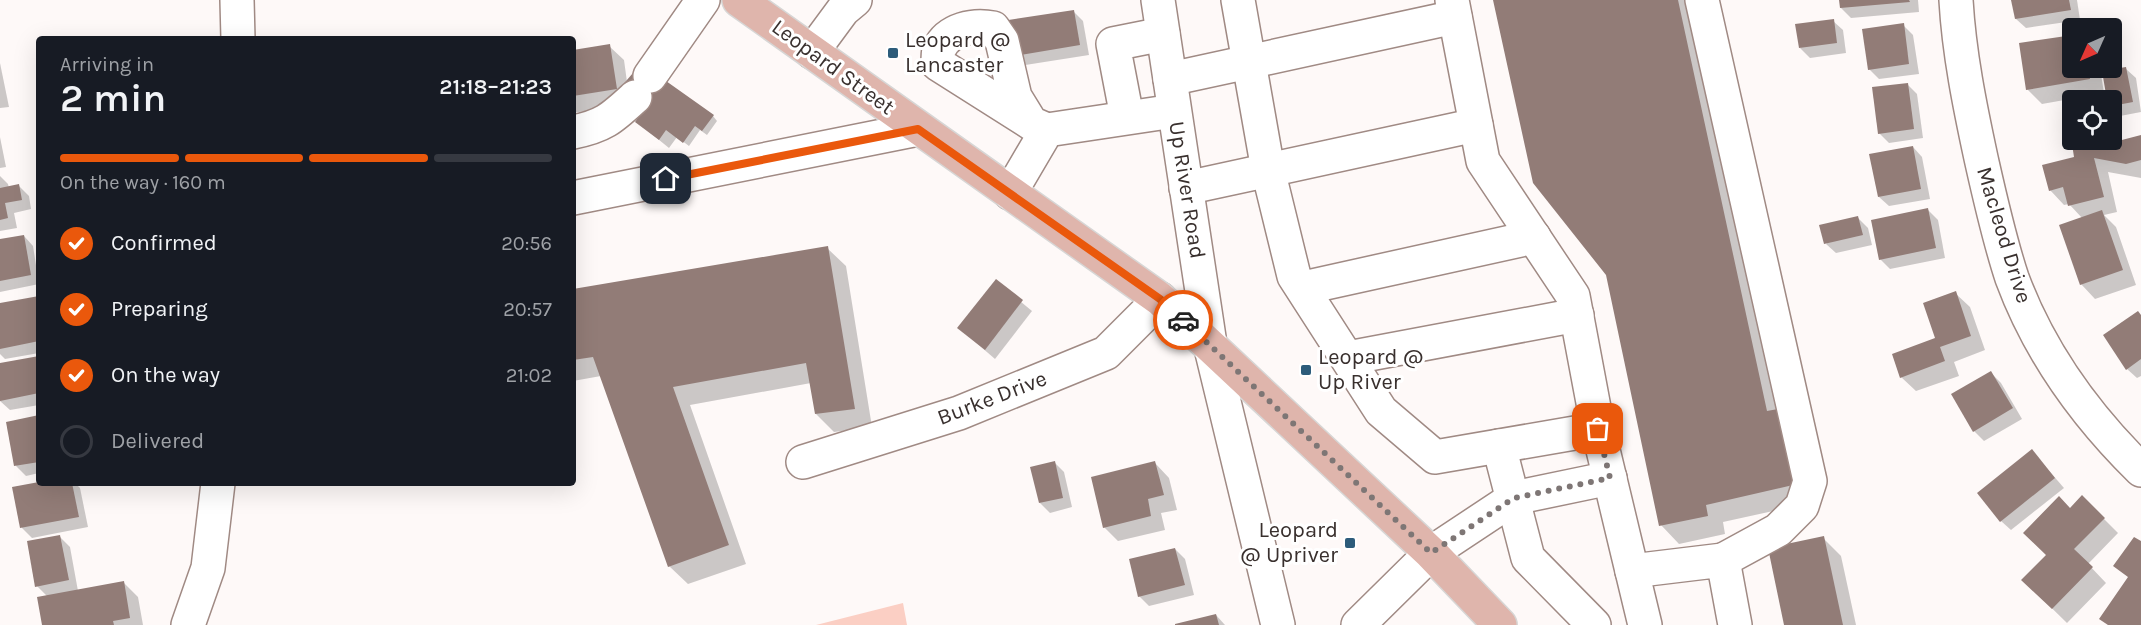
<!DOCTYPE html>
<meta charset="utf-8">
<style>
:root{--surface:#171b24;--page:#20242c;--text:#f1f3f6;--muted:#9ea1a6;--line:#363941;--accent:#ea580c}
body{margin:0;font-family:Karla,sans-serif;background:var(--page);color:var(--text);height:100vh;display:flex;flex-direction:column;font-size:22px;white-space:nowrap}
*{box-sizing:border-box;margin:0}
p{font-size:20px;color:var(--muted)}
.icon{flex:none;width:33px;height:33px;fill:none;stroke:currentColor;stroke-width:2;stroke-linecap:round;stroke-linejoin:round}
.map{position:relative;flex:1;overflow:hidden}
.panel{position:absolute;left:36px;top:36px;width:540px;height:450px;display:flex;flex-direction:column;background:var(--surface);border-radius:6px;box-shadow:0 6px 24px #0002}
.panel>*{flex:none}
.needle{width:39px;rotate:225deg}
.controls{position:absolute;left:2062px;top:18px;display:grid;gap:12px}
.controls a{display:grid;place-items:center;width:60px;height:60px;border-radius:6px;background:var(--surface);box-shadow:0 6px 24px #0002;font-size:30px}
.pin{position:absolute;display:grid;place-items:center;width:51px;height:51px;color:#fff;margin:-26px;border-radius:12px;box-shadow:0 3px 9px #0006}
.courier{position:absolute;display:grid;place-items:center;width:60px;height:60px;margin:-30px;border:4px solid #ea580c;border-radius:50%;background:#fff;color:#222;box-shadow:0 2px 8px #0007}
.summary em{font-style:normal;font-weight:600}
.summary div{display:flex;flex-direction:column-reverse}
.summary{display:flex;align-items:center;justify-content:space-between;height:102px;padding:0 24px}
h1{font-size:39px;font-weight:600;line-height:45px}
.bar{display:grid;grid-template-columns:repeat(4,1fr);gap:9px 6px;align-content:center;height:72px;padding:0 24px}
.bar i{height:8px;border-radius:4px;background:var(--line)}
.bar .on{background:var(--accent)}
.bar p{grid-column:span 4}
ol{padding:0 24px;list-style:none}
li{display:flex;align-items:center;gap:18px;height:66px}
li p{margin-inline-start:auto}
li .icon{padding:6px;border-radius:50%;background:var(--accent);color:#fff;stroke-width:4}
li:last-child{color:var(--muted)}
li i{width:33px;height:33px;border:3px solid var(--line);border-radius:50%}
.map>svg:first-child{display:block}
</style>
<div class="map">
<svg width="2141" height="625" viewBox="0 0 2141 625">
<rect width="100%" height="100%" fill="#fef9f8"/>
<polygon fill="#fbcfc4" points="903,603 907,625 816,625"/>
<g fill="#0003">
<polygon points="1495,0 1692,0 1810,503 1723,522 1725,534 1679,544 1661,525 1608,274"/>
<polygon points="1841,0 1918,0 1919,12 1851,18 1841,8"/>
<polygon points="2013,0 2077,0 2080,20 2026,28 2016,19"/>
<polygon points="1073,11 1083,21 1089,55 1019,66 1009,56"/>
<polygon points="1833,21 1843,30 1846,53 1810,58 1800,48"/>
<polygon points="1903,25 1913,35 1919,74 1879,79 1869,69"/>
<polygon points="2073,36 2073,68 2100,68 2104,93 2042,104 2027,89"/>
<polygon points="609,46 624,60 627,82 713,116 717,121 707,135 700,130 689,146 677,137 669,148 637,122 647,107 631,103 573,113 573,52"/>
<polygon points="0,63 9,107 0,108"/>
<polygon points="2126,69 2136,78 2141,112 2120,116 2112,108 2112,100 2109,100 2104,72"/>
<polygon points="1907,84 1917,94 1923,138 1889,143 1879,133"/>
<polygon points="2141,136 2141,178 2108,172 2117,212 2104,215 2116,227 2136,285 2095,299 2081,284 2083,219 2069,204 2064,205 2050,190 2076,158 2118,142"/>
<polygon points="0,137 6,167 0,168"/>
<polygon points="1913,147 1922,157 1930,199 1889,206 1879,197"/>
<polygon points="0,176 8,184 9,188 19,186 29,196 31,209 14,213 17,228 0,231"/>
<polygon points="1928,210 1938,220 1945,258 1890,269 1880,259"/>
<polygon points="1858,218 1868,228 1872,245 1836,253 1826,244"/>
<polygon points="24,236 33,246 39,284 0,292 0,241"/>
<polygon points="827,248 846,266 872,427 834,432 816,414 811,383 690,405 746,564 688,584 669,566 601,376 573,381 573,290"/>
<polygon points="996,281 1032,311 995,359 959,328"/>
<polygon points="1955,293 1970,307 1985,350 1954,362 1959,376 1916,391 1901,377 1937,339"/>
<polygon points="39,298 39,353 5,359 0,354 0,305"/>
<polygon points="2141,316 2141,376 2137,378 2127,369"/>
<polygon points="39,357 39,405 10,410 0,401 0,365"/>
<polygon points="1991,373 2001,383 2022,419 1984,441 1974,431"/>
<polygon points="39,417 39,473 26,476 16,466"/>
<polygon points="2032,451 2064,488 2011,530 2001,521"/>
<polygon points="1054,462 1064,472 1072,507 1050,513 1040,503"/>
<polygon points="1155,463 1169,478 1177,510 1161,513 1165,530 1118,541 1104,527"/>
<polygon points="43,483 75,483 80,488 88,527 32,538 22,528 14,488"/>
<polygon points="2082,497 2118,533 2088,564 2106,583 2067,623 2023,580 2047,556 2070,510"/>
<polygon points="60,537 70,547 78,591 124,583 138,597 143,625 44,625 47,596 37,586"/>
<polygon points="1823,538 1841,556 1856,625 1786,625"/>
<polygon points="1175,549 1185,559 1194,595 1149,606 1139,596"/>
<polygon points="1216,615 1225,625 1178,625"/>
</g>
<g fill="#927c77">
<polygon points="1493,0 1678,0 1767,411 1778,409 1793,485 1706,505 1708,516 1659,526 1606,275 1533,183"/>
<polygon points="1839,0 1909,0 1910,2 1840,8"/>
<polygon points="2011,0 2069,0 2071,10 2015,19"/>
<polygon points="1074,10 1080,45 1008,57 1002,21"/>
<polygon points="1834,19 1837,43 1799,48 1795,24"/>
<polygon points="1904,23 1909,64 1868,70 1862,29"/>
<polygon points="2073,35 2073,68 2088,68 2090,79 2026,90 2019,43"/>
<polygon points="610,44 617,89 573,96 573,50"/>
<polygon points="638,67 666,81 714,115 702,131 695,126 683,143 666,130 659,140 635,122 646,106 621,87"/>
<polygon points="2126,67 2133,102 2112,106 2112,100 2107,100 2102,71"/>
<polygon points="1908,83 1914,129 1878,134 1872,87"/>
<polygon points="2141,135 2141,160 2126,164 2094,158 2104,197 2068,206 2063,187 2049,191 2042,165 2074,157 2072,144 2091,140 2118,141"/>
<polygon points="1913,146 1921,189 1878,197 1869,154"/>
<polygon points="19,184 22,200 5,203 8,218 0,220 0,188"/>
<polygon points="1928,208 1936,248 1879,260 1871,220"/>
<polygon points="2102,210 2123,270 2080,285 2059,225"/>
<polygon points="1858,216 1863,235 1824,244 1819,225"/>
<polygon points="24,235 31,275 0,281 0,239"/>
<polygon points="828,246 855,409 815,414 806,363 673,387 729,545 668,567 593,357 573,360 573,289"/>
<polygon points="996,279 1023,300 985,350 957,328"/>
<polygon points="1956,291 1971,336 1940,347 1945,361 1900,378 1892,354 1935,338 1923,303"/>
<polygon points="39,296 39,341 0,349 0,303"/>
<polygon points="2138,311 2141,315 2141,359 2126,370 2103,335"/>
<polygon points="39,356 39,393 0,401 0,363"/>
<polygon points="1991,371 2013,408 1973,432 1951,394"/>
<polygon points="39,415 39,462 14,466 6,422"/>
<polygon points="2032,449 2055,478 2000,522 1977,493"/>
<polygon points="1055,461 1063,498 1039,503 1030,467"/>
<polygon points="1155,461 1164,495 1148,499 1151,516 1103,528 1091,477"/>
<polygon points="39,482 72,483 79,517 20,528 12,487"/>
<polygon points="2082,495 2105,518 2074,549 2093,567 2052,609 2021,580 2046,555 2023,533 2059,496 2070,508"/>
<polygon points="60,535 69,580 35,587 27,541"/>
<polygon points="1824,536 1843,625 1784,625 1768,548"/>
<polygon points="2134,537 2141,541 2141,625 2108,625 2099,619 2128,577 2113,566"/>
<polygon points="1175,548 1185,585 1138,597 1129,559"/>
<polygon points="124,581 130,618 113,621 114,625 42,625 37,597"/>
<polygon points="1216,614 1219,625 1175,625 1175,624"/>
</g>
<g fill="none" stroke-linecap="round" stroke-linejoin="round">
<g stroke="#a08a84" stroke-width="36">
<g id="minor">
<polyline points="237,0 238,39"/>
<polyline points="1158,0 1210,344 1278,625"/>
<polyline points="1238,0 1268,170 1294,276 1381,411 1435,457 1598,429"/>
<polyline points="1452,0 1483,161 1573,296 1598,429 1632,571 1723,560 1735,625"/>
<polyline points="1702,0 1810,481 1802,506 1778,530 1723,560"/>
<path d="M 1956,0 C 1959,53 1970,107 1981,158 C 1990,198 1999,239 2012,278 C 2039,351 2086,416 2141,470"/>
<polyline points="812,52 843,10 855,0"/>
<polyline points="650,76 703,0"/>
<polyline points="1170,79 1455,17"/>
<polyline points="1127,117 1113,44 1163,34"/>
<path d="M 1031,123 L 1015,97 L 1002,41 L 993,28 C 974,24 948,29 939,49 C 938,53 938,60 938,64 L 1031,123 L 1047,130"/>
<path d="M 573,132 C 604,126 612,118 635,97"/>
<polyline points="1186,188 1476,125"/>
<polyline points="1010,193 1047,130 1174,111"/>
<polyline points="573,198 918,129"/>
<polyline points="1303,288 1534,237"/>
<polyline points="1348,358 1577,315"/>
<polyline points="1499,446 1528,558 1594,625"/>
<polyline points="803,462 959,413 1106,353 1160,299"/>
<polyline points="1632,571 1645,625"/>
<polyline points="188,625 208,568 218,483"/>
<polyline points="1358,625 1431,553 1514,498 1610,478"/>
</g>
</g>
<g stroke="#d7d6d5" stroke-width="36">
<polyline id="major" points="739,0 1160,299 1431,553 1500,625"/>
</g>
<use href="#minor" stroke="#fff" stroke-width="33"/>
<use href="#major" stroke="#dfb5ac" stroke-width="33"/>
</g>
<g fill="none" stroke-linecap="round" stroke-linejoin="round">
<polyline stroke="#7e7675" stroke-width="6" stroke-dasharray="0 10.8" points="1183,320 1431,553 1514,498 1610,478 1598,429"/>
<polyline stroke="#ea580c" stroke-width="8" points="666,179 918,129 1160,299 1183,320"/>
</g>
<g fill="#2d5c7b" stroke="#fff" stroke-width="2">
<rect x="887" y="47" width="12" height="12" rx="3"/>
<rect x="1300" y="364" width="12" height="12" rx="3"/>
<rect x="1344" y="537" width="12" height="12" rx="3"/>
</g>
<g text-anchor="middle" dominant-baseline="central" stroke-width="6" stroke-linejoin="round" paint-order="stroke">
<g font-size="22" fill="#39302e" stroke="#fff" text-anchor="start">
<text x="905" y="40">Leopard @<tspan x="905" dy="25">Lancaster</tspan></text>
<text x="1318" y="357">Leopard @<tspan x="1318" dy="25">Up River</tspan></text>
<text x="1338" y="530" text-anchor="end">Leopard<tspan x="1338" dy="25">@ Upriver</tspan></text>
</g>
<g font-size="22" fill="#39302e" stroke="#fff">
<text transform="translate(833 67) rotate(36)">Leopard Street</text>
<text transform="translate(1187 190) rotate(81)">Up River Road</text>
<text transform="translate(2004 235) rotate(73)">Macleod Drive</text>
<text transform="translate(992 398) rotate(-21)">Burke Drive</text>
</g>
</g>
</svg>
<div class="controls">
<a><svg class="needle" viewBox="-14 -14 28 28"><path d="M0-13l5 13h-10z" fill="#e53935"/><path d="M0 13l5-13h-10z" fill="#9ea1a6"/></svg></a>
<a><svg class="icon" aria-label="locate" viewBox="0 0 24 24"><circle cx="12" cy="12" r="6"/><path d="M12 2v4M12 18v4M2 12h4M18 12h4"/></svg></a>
</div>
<div class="pin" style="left:1598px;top:429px;background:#ea580c"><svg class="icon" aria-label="bag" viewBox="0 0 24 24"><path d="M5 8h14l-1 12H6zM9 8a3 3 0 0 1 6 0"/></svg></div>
<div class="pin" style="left:666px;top:179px;background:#1f2937"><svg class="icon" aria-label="home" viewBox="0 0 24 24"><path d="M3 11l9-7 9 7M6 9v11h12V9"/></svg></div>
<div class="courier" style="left:1183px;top:320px"><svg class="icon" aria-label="car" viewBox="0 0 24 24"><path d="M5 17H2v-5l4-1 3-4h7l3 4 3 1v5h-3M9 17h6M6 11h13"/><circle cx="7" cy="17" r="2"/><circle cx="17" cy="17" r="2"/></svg></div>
<section class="panel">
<div class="summary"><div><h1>2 min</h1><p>Arriving in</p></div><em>21:18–21:23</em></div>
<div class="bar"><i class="on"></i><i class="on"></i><i class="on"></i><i></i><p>On the way · 160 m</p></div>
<ol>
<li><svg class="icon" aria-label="check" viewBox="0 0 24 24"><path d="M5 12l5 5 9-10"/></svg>Confirmed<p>20:56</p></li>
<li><svg class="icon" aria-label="check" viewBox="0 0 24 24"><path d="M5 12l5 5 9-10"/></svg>Preparing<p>20:57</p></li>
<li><svg class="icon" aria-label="check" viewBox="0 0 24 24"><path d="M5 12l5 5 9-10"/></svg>On the way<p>21:02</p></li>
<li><i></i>Delivered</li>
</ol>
</section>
</div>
